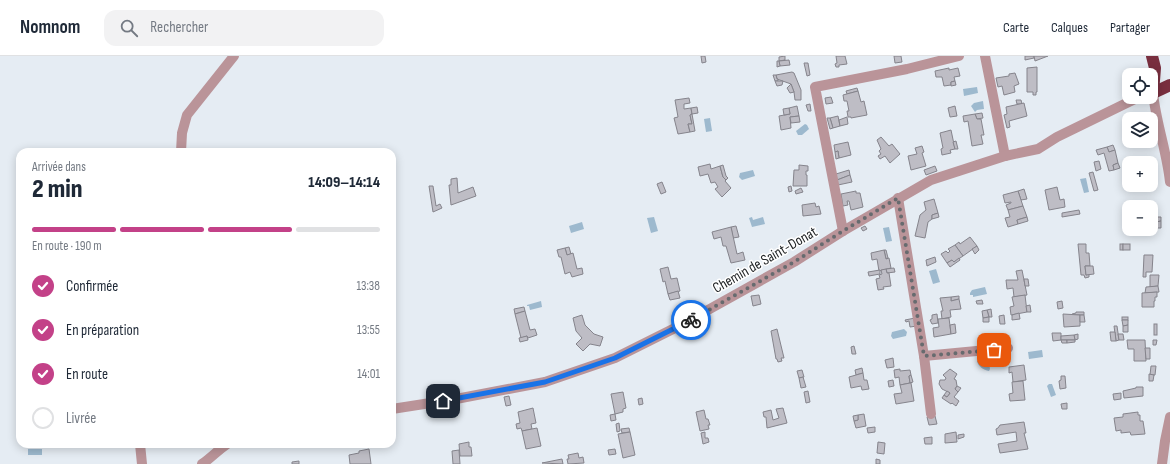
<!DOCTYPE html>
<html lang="fr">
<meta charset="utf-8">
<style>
:root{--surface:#fff;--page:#f2f2f3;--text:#1f2937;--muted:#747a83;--line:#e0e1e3;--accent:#c34188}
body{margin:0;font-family:"Sofia Sans Condensed",sans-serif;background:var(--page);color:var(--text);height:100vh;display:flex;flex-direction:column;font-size:15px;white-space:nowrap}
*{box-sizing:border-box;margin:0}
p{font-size:13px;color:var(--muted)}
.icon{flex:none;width:22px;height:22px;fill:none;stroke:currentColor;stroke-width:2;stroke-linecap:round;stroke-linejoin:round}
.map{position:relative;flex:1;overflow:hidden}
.details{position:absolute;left:16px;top:92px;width:380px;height:300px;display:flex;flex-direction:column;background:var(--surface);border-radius:12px;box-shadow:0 2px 10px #0003}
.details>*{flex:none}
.fabs{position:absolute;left:1122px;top:12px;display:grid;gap:8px}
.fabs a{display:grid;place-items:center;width:36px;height:36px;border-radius:8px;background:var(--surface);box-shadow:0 2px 10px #0003;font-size:20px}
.pin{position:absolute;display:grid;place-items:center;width:34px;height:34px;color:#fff;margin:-17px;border-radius:8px;box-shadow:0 2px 6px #0006}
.courier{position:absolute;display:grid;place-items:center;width:40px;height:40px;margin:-20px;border:3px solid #1a73e8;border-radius:50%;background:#fff;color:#222;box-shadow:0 1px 5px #0007}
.overview em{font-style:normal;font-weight:800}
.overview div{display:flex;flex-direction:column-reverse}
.overview{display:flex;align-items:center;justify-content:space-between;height:68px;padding:0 16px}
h1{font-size:26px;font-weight:800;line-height:30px}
.bar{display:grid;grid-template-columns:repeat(4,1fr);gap:6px 4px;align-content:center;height:48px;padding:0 16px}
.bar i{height:5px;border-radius:3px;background:var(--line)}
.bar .current{background:var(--accent)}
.bar p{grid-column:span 4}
ol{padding:0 16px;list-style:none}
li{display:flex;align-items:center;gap:12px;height:44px}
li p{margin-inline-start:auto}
li .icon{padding:4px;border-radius:50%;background:var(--accent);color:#fff;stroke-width:4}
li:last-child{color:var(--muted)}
li i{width:22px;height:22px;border:2px solid var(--line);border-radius:50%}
header{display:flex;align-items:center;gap:24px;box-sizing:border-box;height:56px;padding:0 20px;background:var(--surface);border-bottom:1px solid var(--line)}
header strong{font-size:19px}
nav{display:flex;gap:22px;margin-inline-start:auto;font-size:14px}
.search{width:280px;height:36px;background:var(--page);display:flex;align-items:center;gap:10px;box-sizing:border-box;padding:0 14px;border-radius:12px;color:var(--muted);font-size:15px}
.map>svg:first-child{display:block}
</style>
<header>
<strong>Nomnom</strong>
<div class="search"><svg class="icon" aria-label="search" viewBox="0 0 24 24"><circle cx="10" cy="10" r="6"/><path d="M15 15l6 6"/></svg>Rechercher</div>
<nav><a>Carte</a><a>Calques</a><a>Partager</a></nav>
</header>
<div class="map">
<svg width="1170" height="408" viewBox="0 0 1170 408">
<rect width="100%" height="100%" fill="#e5ecf3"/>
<g fill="#9db9ce">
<polygon points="977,31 978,37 964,40 963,33"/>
<polygon points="983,45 984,53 977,54 975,56 971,50 974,47"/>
<polygon points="710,62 712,75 706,76 704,63"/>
<polygon points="805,68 807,69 809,73 802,79 798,79 796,75"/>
<polygon points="753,114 755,120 742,124 739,121 740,117"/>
<polygon points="1086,122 1089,136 1084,137 1080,123"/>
<polygon points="654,161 658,175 651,177 647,162"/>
<polygon points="752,161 753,164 763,161 765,168 752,171 749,162"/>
<polygon points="582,166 584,173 571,177 569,170"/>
<polygon points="889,171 892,185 886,186 883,172"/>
<polygon points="936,213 940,226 933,228 929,215"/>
<polygon points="985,231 987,238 973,241 973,239 970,239 970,237 972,234"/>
<polygon points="541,245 542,251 530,254 529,250 527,250 527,249"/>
<polygon points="904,273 907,276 906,280 893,283 891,280 892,276"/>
<polygon points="1042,294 1043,301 1029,303 1028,296"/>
<path d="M 979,303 L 985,303 L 989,307 L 990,313 L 989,315 C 983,314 978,310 977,305 Z"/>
<polygon points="1049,328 1052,328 1056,339 1051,341 1047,330"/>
<rect x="28" y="393" width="14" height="6"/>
</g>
<g fill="#bebdc5" stroke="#85848c">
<polygon points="701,0 705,0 706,6 702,7"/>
<polygon points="785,0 785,4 779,5 779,1"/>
<polygon points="836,0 845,0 847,8 839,9 839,11 836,11 835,8 837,7"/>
<polygon points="894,0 901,0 902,6 895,7"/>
<polygon points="1025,0 1034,0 1034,2 1025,4"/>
<polygon points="1034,0 1048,0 1035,5"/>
<polygon points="789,4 790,9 780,10 779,5"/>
<polygon points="777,5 779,5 780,10 777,11"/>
<polygon points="804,7 808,7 810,19 807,20"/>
<polygon points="1037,11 1037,36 1036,36 1036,39 1033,39 1033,36 1027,36 1027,12"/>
<polygon points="949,12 949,14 958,12 960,20 954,21 955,25 951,26 951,29 944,30 942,21 936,21 935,15"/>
<polygon points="792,16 794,17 801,34 801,44 795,44 794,36 791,28 777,23 776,19"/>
<polygon points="1015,17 1019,28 1014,30 1015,36 1004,39 1002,30 998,31 996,22 1009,20 1009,18"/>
<polygon points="773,19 776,19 777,23 778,23 778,25 775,25"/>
<polygon points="775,25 783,25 782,29 777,30"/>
<polygon points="955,25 956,29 951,30 951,26"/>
<polygon points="791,28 794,36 790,37 787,32"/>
<polygon points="857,32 858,35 847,38 846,35"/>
<polygon points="858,35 861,46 864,45 867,59 851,62 851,61 848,61 847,55 849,55 847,45 844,45 843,39"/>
<polygon points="831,41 833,47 826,48 825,42"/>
<polygon points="689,42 690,47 684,48 684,53 691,52 692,58 690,59 692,68 688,68 690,76 678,78 674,62 678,61 675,44"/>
<polygon points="1016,44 1021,44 1022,48 1017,48"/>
<polygon points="1024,47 1027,60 1009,65 1010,71 1007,72 1004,59 1007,58 1006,51"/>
<polygon points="810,48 811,55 808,55 806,49"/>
<polygon points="797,50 799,60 790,61 791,72 781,74 779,60 790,58 789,52"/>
<polygon points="955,50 957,60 950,61 948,52"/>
<polygon points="697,51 698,57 692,58 691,52"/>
<polygon points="789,52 790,58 784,59 783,53"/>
<polygon points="982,57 983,62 977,63 975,58"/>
<polygon points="692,58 695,75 690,76 688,68 692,68 690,59"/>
<polygon points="975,58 977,63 981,63 984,79 981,79 983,88 972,90 968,65 964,66 963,60"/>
<polygon points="799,60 800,66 791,67 790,61"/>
<polygon points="838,60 840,70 833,72 830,62"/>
<polygon points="847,61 848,68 840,70 839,64"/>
<polygon points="827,62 830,62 833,72 830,73"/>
<polygon points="951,74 955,93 950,94 951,97 942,99 941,93 943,92 940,77"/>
<polygon points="881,81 889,90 892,88 900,98 890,107 885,100 880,103 878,100 881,98 879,95 881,93 877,84"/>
<polygon points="956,85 958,93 955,93 953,86"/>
<polygon points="848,86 851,99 839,102 838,95 835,96 834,89"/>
<polygon points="1113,89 1115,94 1109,96 1107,91"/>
<polygon points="922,90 924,96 922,97 926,110 911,114 908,100 917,98 915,92"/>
<polygon points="1107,91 1109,96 1115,94 1118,107 1113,109 1114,114 1109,115 1104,97 1098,99 1096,94"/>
<polygon points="838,95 839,102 836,103 835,96"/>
<polygon points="1099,105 1101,113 1096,115 1094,106"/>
<polygon points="1118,107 1120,112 1114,114 1113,109"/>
<polygon points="710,108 711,113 720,110 723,121 726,124 725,125 731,132 722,141 715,133 718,131 715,126 711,127 708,118 700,120 698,111"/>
<polygon points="723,109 726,120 728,122 726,124 723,121 720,110"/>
<polygon points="799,109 808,110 808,115 806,115 806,119 807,119 807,130 793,130 794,114 799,114"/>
<polygon points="935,110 937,115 926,119 924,114"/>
<polygon points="849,114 850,119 837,124 836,118"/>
<polygon points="1093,116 1098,134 1094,135 1089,117"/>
<polygon points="850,119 852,126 838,129 837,124"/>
<polygon points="457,122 458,137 473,131 476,140 451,149 449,129 451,129 451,123"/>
<polygon points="662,126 666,136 661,138 657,128"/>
<polygon points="429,130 433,130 436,150 440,148 442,152 433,156"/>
<polygon points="791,130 792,135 789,136 788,131"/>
<polygon points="1057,131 1060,144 1064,143 1065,151 1049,154 1045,134"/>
<polygon points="801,132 803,136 796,138 795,135"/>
<polygon points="1024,133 1027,143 1021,144 1018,135"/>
<polygon points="856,135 856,137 860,137 863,151 851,154 849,145 847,145 848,149 843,150 841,138"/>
<polygon points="1018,135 1023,150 1008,154 1006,149 1011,147 1011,146 1005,147 1003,139"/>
<polygon points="934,143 938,157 932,159 932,163 928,166 925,182 915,180 920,159 926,154 924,146"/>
<polygon points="815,147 816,151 819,150 821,158 803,160 802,149"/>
<polygon points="1023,150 1027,161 1017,164 1018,168 1008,171 1005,162 1010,161 1008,154"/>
<polygon points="1079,154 1080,158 1062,161 1062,157"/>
<polygon points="938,157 939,161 932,163 932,159"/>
<polygon points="1151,160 1157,161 1156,166 1151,167"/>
<polygon points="1027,161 1028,165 1018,168 1017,164"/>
<polygon points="1157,161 1161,161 1161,165 1156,166"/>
<polygon points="1161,165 1161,172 1156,172 1156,166"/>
<polygon points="1156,166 1156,172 1151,172 1151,167"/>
<polygon points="736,170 739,181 733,182 731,171"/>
<polygon points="865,170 867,173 863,175 861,172"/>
<polygon points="731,171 737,198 743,196 745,204 731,207 726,190 723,190 721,181 714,183 712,176"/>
<polygon points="970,181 977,190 963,200 955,189 959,186 960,188"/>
<polygon points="1078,188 1086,188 1086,197 1089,197 1090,210 1085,210 1086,219 1089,218 1089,221 1085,222 1084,219 1081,219"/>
<rect x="1120" y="188" width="3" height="6"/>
<rect x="1123" y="188" width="7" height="6"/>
<polygon points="955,189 963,200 954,206 952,204 947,207 941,198 946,195 948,197 950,195 948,193"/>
<polygon points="977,190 979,194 975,198 972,193"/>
<polygon points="569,191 571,198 567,199 565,192"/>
<polygon points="565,192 567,199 573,197 577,213 582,212 583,218 572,221 570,216 565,218 561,201 559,201 557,194"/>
<polygon points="884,194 886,194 888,202 886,203"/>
<polygon points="884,194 886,203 889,202 891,212 879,215 877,203 872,204 871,197"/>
<polygon points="1144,199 1153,199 1152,216 1146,216 1146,221 1143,221"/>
<polygon points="935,201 936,206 927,210 926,204"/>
<polygon points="959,202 960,204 950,211 947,207 952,204 954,206"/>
<polygon points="1085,210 1093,210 1094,218 1086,219"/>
<polygon points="668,211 671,223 677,222 680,235 668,238 665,225 663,226 660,213"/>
<polygon points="894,212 895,216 887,217 886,213"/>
<polygon points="886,213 887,217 889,217 891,230 883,231 884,233 878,234 876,223 880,222 879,219 882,218 881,214"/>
<polygon points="880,214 880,218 869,220 868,216"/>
<polygon points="1022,214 1027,239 1014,241 1013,232 1007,233 1006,224 1018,224 1016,215"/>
<polygon points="1150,219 1159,219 1158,230 1150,231"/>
<polygon points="1024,223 1028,223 1029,230 1025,230"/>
<polygon points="1158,230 1159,236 1145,237 1146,231"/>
<polygon points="678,235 680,242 670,244 668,238"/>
<polygon points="1157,236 1157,241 1155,241 1155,245 1154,245 1154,251 1142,251 1142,237"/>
<polygon points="759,239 761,248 753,250 751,240"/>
<polygon points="1025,239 1027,256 1011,259 1010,251 1014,250 1012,241"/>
<polygon points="959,240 959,243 951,245 951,241"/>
<polygon points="951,241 951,245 959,243 961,253 950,254 951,261 942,263 941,255 943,255 940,242"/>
<polygon points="982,244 983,248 977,248 976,245"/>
<polygon points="1062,245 1063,252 1058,253 1057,246"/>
<polygon points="1030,249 1031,256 1027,256 1026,250"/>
<polygon points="524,251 525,255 515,258 514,253"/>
<polygon points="991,253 992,261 989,261 987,254"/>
<polygon points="987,254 989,261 983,262 982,255"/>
<polygon points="525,255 530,274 535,273 537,279 528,282 527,280 521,282 515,258"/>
<polygon points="1076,256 1084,256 1084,259 1072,259 1072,258 1076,257"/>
<polygon points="1019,257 1020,263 1012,264 1012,259"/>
<polygon points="937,258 938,267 932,268 930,264 932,263 932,259"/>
<polygon points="1063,258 1080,259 1080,270 1064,271"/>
<polygon points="582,259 585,269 594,278 603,281 600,290 590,288 583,295 576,288 582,282 576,275 573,262"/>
<polygon points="1004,259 1005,268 1000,268 999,260"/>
<polygon points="1080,259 1084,259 1085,266 1080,266"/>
<polygon points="989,261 989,266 983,266 983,262"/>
<rect x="1122" y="261" width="6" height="3"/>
<polygon points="915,262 917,270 910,271 909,265 906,266 905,264"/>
<polygon points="949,262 951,278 934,281 933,272 939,271 938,263"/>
<polygon points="1122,264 1128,264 1128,269 1123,270"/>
<polygon points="955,268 956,277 951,278 950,269"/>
<rect x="1154" y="268" width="3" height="11"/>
<polygon points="1128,269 1128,276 1123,276 1123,270"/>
<polygon points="1114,270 1117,270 1119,284 1116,285"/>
<polygon points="777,273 784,302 781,302 782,305 778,306 777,303 776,303 771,275"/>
<polygon points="1110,276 1115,276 1116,285 1111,285"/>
<polygon points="1052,277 1061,277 1061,284 1053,285"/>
<polygon points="1078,278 1078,283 1075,284 1074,279"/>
<polygon points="1118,278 1123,278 1124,284 1119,284"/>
<polygon points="1074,279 1075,284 1061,284 1061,280"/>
<polygon points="527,280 528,284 520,286 519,282"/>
<polygon points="1061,284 1067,284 1067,287 1062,287"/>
<polygon points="1067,284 1075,284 1075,286 1067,287"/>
<polygon points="1127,284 1145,284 1146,305 1134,305 1134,293 1128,293"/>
<polygon points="1153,284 1157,284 1156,289 1153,289"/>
<polygon points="854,290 856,298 852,298 851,291"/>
<polygon points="1145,292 1150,292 1150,303 1146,303"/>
<polygon points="990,295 996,299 997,306 995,307 987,299"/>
<polygon points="893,302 894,311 887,312 885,304"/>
<polygon points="1024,309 1026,324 1013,326 1012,316 1009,317 1009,311"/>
<polygon points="1151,310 1156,310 1155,319 1150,319"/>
<polygon points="862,312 863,317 856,319 855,314"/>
<polygon points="900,313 900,315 910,314 911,319 909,320 910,327 900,329 899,321 895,322 894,314"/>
<polygon points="950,313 957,318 954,323 956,324 957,330 955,333 958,336 954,341 959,345 956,350 952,347 951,348 942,342 944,339 947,341 950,337 942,333 939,328 940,324 945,324 946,322 943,319"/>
<polygon points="802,314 804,321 799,322 797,315"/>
<polygon points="863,317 864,324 867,324 869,333 862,334 861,330 851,332 849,321"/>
<polygon points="1149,318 1154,319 1153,325 1149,325"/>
<polygon points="911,319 913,326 910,327 909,320"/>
<polygon points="1061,320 1065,320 1066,332 1060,333 1059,325 1061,324"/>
<polygon points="803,321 806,331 801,332 799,322"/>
<polygon points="893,324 894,330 889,331 888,325"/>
<polygon points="1023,325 1025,344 1010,345 1009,338 1013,337 1012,326"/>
<polygon points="910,327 911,327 914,345 896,348 894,338 902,337 900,329"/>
<polygon points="957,330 961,332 958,336 955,333"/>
<polygon points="1136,331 1143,331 1143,340 1124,342 1123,335 1136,332"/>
<polygon points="808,335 810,346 806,347 804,336"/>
<polygon points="947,335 950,337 947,341 944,339"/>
<polygon points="623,336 626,352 623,353 623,356 615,358 611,338"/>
<polygon points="1121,337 1121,343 1114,344 1113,338"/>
<polygon points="509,340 511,349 506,350 504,341"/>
<polygon points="642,342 643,348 639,349 638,343"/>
<polygon points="1067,347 1067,353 1062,353 1061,348"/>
<polygon points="533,352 536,367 531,368 532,373 522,375 521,372 517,373 516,368 520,367 518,356"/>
<polygon points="783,352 787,367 767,372 766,361 764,361 763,356 771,354 773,364 779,362 776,353"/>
<polygon points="704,354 706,363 708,363 710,369 708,369 709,373 700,375 696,356"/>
<polygon points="1138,356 1138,359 1140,359 1140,365 1143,365 1145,378 1131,379 1130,376 1121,377 1121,374 1116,375 1114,362 1123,361 1123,358"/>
<polygon points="615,358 616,364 611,365 610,359"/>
<polygon points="864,358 866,370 856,372 854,365 858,364 858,359"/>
<polygon points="858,359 858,364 854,365 853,360"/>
<polygon points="935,360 937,368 929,369 927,361"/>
<polygon points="1024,366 1026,377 1024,377 1028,393 1000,397 998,388 1017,385 1016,376 997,379 996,373 998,372 1000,369"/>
<polygon points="619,367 620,375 617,376 616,368"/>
<polygon points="875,371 875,376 868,377 867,372"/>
<polygon points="537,372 541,390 526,393 522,375"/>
<polygon points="629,372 630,376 622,377 621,373"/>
<polygon points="630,376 635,399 623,402 618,378"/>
<polygon points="705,376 705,382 708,382 709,386 703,388 701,377"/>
<polygon points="956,376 957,386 945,387 945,378"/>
<polygon points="964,378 964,381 958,383 958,379"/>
<polygon points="932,381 932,388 925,388 924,382"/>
<polygon points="469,386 469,391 471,391 472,400 460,400 459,388"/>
<polygon points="878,386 885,387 884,398 877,397"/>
<polygon points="369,393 371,408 350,408 349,399 359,397 359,395"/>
<polygon points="615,393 616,398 609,399 608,394"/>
<polygon points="459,394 460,408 453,408 452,395"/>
<polygon points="578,397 579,402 583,401 584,407 568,408 567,403 569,403 568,399"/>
<polygon points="562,403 563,408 542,407"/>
<polygon points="876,403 880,404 880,408 876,408"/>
<polygon points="299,405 299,408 292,408 292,406"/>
</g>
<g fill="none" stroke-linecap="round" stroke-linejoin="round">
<g stroke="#ba9499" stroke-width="10">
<polyline points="985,0 1005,100"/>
<path d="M 1151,37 L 1153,37 C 1156,67 1167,96 1170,126"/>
<polyline points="181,96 182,77 187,59 234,0"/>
<polyline points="898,142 924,300 931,358"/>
<polyline points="843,175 815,31 907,13 959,0"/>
<polyline points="924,300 1008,292"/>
<polyline points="392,353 456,343 545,326 615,302 681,269 794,206 843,175 931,124 1005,100 1038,93 1057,81 1139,41"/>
<polyline points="140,388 142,408"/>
<path d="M 202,408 C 211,402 218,394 227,388"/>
<polyline points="1162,408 1165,385 1170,361"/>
</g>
<g stroke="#792f3f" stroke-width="12">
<polyline points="1152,0 1155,12 1153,37"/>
<polyline points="1153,37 1170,29"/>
</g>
</g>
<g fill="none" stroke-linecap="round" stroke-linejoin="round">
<polyline stroke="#676b6f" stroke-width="4" stroke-dasharray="0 7.2" points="691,264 794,206 843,175 898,142 924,300 994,294"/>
<polyline stroke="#1a73e8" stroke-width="5" points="443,345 545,326 615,302 691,264"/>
</g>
<g text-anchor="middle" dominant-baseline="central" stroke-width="3" stroke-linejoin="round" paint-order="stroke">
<g font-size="15" fill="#232628" stroke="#fff">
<text transform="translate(765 204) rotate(-30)">Chemin de Saint-Donat</text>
</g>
</g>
</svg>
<div class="fabs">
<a><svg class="icon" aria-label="locate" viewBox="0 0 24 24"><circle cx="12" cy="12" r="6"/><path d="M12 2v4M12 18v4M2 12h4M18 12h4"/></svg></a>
<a><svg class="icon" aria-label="layers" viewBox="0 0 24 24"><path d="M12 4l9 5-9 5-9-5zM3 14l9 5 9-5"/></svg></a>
<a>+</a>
<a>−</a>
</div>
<div class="pin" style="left:994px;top:294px;background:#ea580c"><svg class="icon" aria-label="bag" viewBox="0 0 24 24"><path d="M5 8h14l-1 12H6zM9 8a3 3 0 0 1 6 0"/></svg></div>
<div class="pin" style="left:443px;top:345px;background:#1f2937"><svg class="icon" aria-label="home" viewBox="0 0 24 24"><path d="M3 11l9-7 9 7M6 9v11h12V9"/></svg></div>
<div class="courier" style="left:691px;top:264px"><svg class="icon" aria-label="bike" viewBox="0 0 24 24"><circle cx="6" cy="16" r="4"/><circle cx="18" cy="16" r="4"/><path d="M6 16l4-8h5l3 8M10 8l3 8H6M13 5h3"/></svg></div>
<section class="details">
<div class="overview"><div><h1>2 min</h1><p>Arrivée dans</p></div><em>14:09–14:14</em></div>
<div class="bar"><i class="current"></i><i class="current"></i><i class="current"></i><i></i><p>En route · 190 m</p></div>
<ol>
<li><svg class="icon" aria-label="check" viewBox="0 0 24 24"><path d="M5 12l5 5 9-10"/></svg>Confirmée<p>13:38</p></li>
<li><svg class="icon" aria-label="check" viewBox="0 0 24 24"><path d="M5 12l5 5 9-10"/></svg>En préparation<p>13:55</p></li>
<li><svg class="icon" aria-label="check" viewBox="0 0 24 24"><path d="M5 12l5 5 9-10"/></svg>En route<p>14:01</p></li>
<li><i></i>Livrée</li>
</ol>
</section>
</div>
